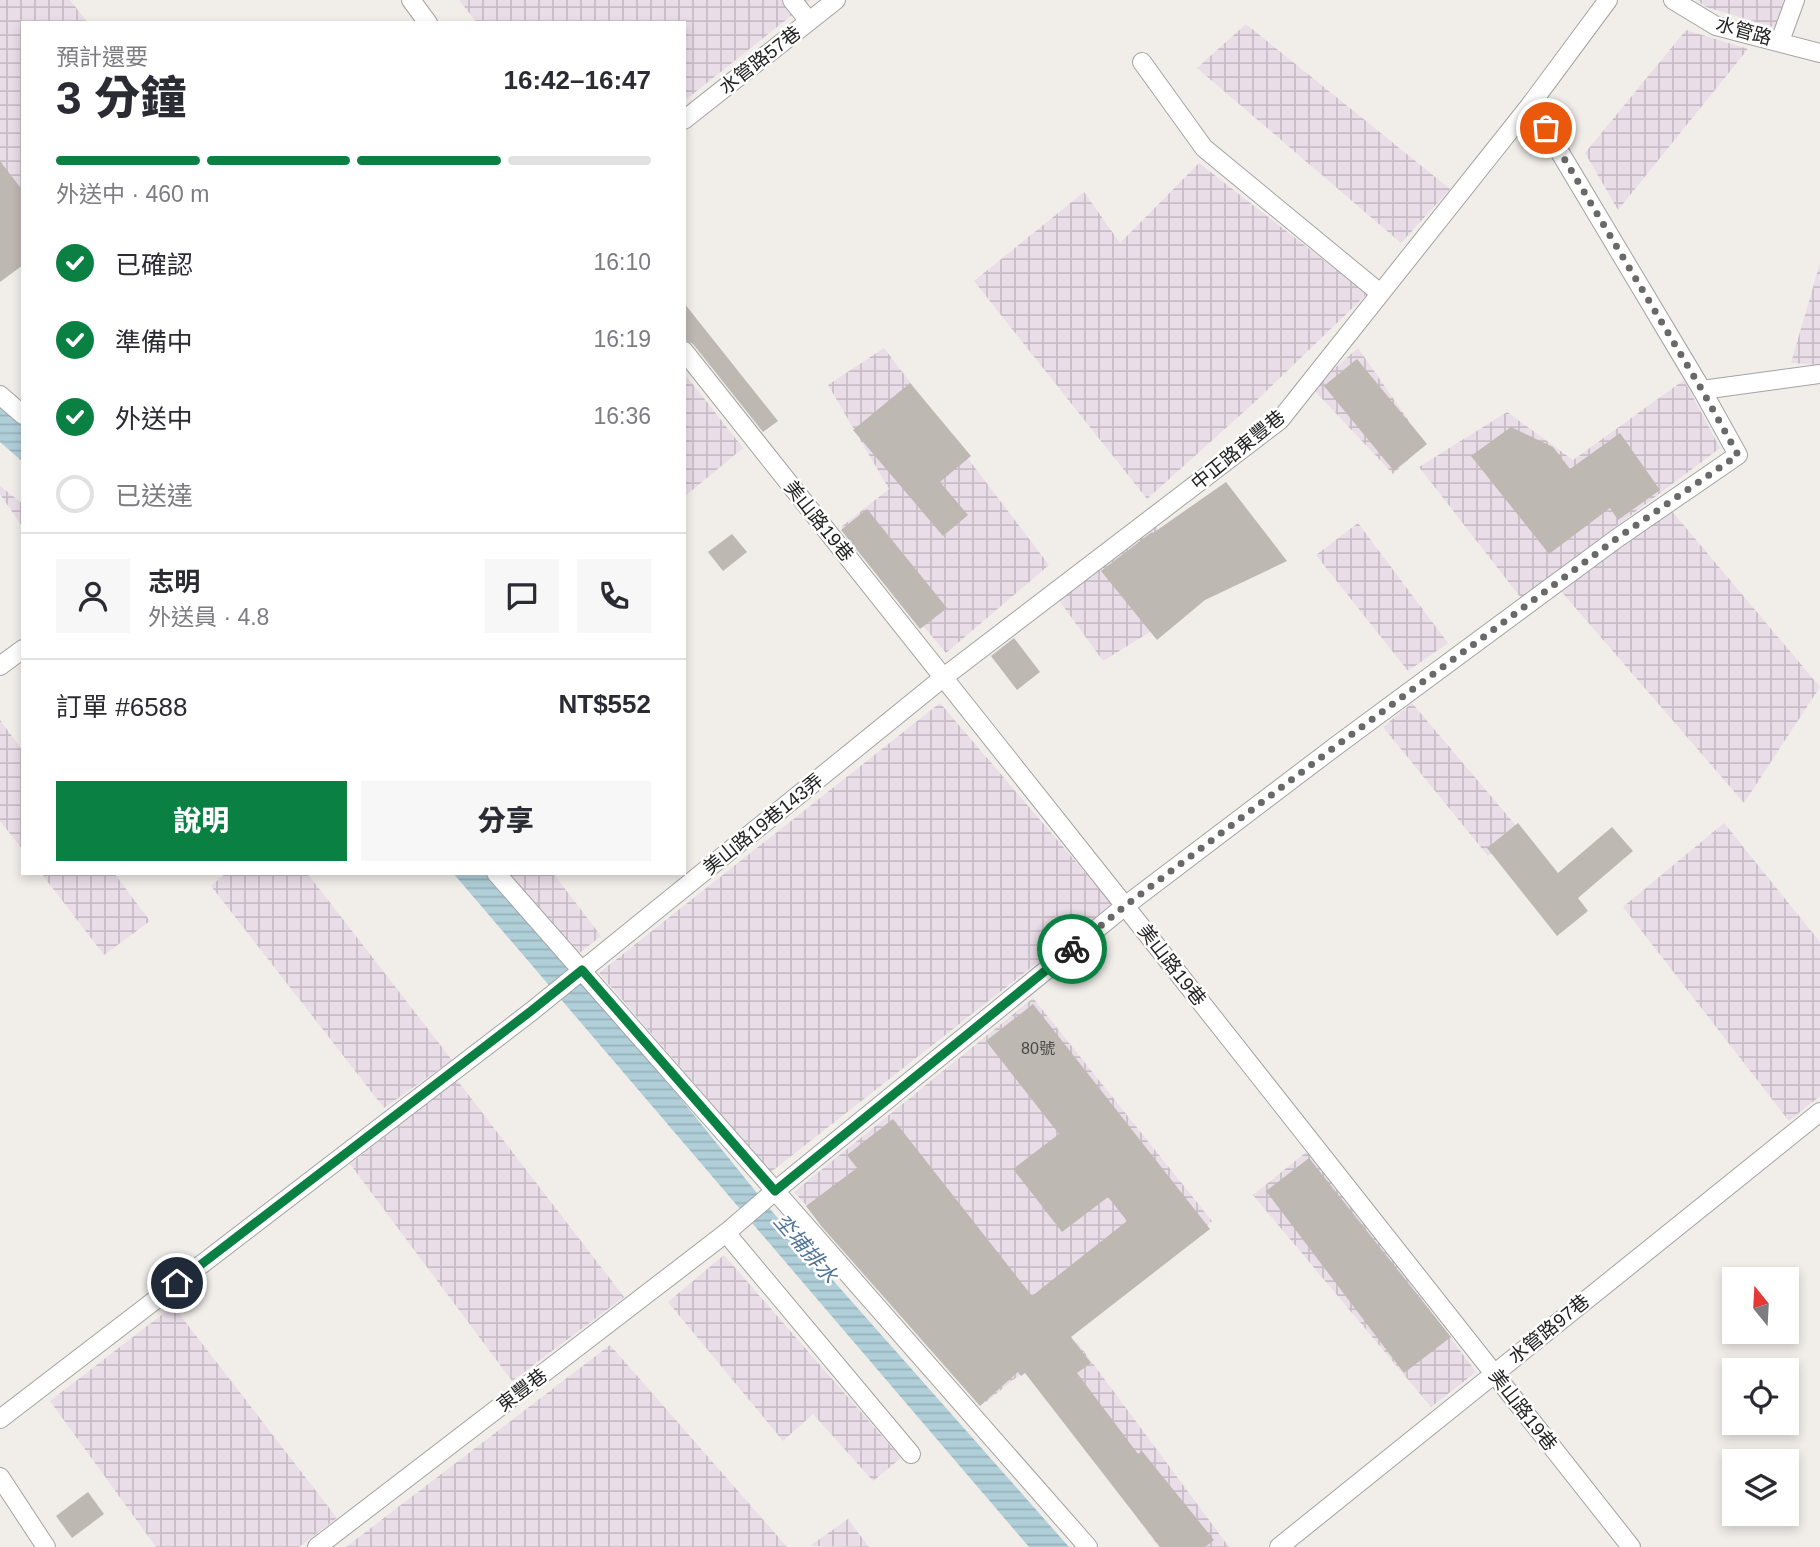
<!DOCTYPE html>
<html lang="zh-TW">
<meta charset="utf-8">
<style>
:root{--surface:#fff;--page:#f7f7f7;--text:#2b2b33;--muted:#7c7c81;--line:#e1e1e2;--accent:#0b8043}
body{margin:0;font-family:Arial,"Noto Sans TC",sans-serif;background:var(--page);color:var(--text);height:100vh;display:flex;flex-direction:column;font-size:26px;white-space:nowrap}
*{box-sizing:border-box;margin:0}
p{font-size:23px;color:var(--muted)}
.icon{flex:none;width:38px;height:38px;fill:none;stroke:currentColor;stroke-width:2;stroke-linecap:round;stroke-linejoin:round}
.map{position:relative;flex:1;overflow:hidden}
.panel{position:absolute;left:21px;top:21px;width:665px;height:854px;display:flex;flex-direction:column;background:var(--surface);border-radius:0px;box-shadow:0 4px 10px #0003}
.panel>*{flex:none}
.needle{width:46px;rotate:342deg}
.tools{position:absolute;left:1722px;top:1267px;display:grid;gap:14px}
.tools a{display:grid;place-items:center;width:77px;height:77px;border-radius:0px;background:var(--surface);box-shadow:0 4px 10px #0003;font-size:35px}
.pin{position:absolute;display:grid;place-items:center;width:60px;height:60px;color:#fff;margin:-30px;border:4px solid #fff;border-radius:50%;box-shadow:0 2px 7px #0007}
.courier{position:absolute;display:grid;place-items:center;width:70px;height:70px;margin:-35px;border:5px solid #0b8043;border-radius:50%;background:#fff;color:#222;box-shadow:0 2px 9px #0007}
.overview em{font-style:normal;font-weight:800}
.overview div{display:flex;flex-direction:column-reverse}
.overview{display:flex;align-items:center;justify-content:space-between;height:119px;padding:0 35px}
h1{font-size:46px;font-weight:800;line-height:52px}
.bar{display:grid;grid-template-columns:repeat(4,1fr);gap:10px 7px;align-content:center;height:84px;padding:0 35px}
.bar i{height:9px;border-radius:5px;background:var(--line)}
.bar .selected{background:var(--accent)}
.bar p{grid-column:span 4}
.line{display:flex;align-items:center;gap:18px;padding:0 35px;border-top:2px solid var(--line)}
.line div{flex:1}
.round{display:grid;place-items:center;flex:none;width:74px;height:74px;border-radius:0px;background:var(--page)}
ol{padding:0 35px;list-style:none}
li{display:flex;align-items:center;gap:21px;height:77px}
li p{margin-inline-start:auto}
li .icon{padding:7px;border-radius:50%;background:var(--accent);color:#fff;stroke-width:4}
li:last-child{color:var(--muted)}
li i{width:38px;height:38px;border:4px solid var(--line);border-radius:50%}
.button{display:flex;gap:14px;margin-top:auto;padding:14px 35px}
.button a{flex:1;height:80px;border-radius:0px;background:var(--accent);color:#fff;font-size:28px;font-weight:800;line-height:80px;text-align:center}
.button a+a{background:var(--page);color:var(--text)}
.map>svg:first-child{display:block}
</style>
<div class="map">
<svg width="1820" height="1547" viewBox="0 0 1820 1547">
<defs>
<pattern id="industrial-grid" width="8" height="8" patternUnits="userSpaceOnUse" patternTransform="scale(1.75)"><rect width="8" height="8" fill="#e9dde7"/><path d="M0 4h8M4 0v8" fill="none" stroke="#c8bdc6"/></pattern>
<pattern id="water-rules" width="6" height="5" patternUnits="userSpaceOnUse" patternTransform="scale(1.75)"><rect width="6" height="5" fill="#b0cfd9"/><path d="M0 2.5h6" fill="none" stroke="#97b1ba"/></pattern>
</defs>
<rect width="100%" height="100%" fill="#f1eeea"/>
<g fill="url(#industrial-grid)">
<polygon points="0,0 70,0 88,23 23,23 23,262 0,279"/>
<polygon points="459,0 811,0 684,101 684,23 477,23"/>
<polygon points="1696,0 1786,0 1776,28 1706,7"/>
<polygon points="1246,24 1450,189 1401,243 1197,68"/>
<polygon points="1686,30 1748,49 1618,210 1585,153"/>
<polygon points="1199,163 1367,294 1257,400 1147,499 974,281 1084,192 1120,243"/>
<polygon points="1820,263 1820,365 1791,363"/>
<polygon points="884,348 1049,565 946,653 841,527 889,489 828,385"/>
<polygon points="1358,348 1425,444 1393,474 1312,388"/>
<polygon points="684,373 743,448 684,497"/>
<polygon points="1684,380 1720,448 1521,598 1419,467 1507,412 1573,460"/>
<polygon points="0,486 23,504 23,528 0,494"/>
<polygon points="1671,510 1820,687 1744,803 1560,590"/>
<polygon points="1358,523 1448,643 1408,671 1316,555"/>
<polygon points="1154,524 1208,596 1103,661 1058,599"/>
<polygon points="940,703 1112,904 771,1172 599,973"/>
<polygon points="1412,703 1518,828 1488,856 1383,727"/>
<polygon points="0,720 23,751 23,850 0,821"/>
<polygon points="1724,823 1820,942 1820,1096 1789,1121 1623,907"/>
<polygon points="41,873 114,873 150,921 104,955"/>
<polygon points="226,873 307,873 452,1060 384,1108 211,886"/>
<polygon points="506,873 553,873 601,936 578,954"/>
<polygon points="1033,998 1212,1221 986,1402 794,1192"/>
<polygon points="457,1080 624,1297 512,1381 350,1164"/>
<polygon points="1310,1149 1476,1372 1431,1407 1253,1195"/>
<polygon points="724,1255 901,1458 873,1481 813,1414 783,1441 668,1302"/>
<polygon points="173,1306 337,1518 299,1547 156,1547 50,1401"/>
<polygon points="1077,1342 1229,1547 1159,1547 1033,1378"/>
<polygon points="610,1345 787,1547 346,1547"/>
<polygon points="848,1519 869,1547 810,1546"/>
</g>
<g fill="url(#water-rules)">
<polygon points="0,400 23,420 23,462 0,442"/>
<polygon points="453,873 494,873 542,927 769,1208 1069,1547 1029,1547"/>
</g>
<g fill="#beb8b3">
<polygon points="0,161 23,191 23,265 0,282"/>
<polygon points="684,303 778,421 763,432 693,344 684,340"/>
<polygon points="1357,359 1427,444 1394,471 1324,386"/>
<polygon points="910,383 971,456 940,482 968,515 943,536 853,430"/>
<polygon points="1511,427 1553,447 1570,469 1620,433 1660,490 1618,520 1610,508 1549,554 1471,456"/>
<polygon points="1226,482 1287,561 1205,600 1157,640 1101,571 1152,532 1153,533"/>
<polygon points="867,509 947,608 920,629 841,530"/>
<polygon points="732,534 747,552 723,571 708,552"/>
<polygon points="1014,638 1040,672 1017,690 991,656"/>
<polygon points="1518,823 1558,873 1612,827 1633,851 1578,898 1588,911 1557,936 1487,848"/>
<polygon points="1033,1004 1210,1229 1071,1337 1091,1363 1077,1373 1138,1454 1142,1451 1214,1540 1205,1547 1160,1547 1025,1373 1021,1376 1018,1372 980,1406 822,1227 806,1206 857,1168 847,1155 893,1119 1032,1296 1127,1221 1108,1197 1062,1232 1013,1169 1059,1134 986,1041"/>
<polygon points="1309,1158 1451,1337 1404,1373 1266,1191"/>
<polygon points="88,1492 104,1514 72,1538 56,1516"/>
</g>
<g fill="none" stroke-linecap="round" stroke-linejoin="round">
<g stroke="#a3a3a3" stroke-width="20">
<g id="minor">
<polyline points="411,0 428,23"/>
<polyline points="792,0 809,21"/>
<polyline points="1673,0 1716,26 1820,53"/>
<polyline points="1780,41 1795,0"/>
<polyline points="1142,62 1204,148 1380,293"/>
<polyline points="684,120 836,0"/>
<polyline points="684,351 1125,906 1631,1547"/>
<polyline points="1702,390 1820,374"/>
<polyline points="0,395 23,415"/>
<polyline points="0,666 23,649"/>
<polyline points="496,873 1088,1547"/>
<polyline points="726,1233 911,1454"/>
<polyline points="0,1419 532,1011 944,677 1280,420 1531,104"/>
<polyline points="0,1477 46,1547"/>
<polyline points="317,1547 726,1233 775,1191 1125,906 1336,746 1616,539 1738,455 1702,390 1531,104 1608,0"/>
<polyline points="1279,1547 1820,1112"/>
</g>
</g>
<use href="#minor" stroke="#fff" stroke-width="18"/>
</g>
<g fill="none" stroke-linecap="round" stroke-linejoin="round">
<polyline stroke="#6a6968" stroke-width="7" stroke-dasharray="0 12.6" points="1072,949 1125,906 1336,746 1616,539 1738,455 1702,390 1546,128"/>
<polyline stroke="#0b8043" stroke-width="9" points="177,1283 531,1011 582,970 775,1191 1072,949"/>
</g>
<g text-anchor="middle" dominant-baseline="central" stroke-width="5" stroke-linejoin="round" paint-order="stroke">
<g font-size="16" fill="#494846">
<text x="1038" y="1048">80號</text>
</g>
<g font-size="19" fill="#222" stroke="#fff">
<text transform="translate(1744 31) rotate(16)">水管路</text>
<text transform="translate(760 60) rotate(-38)">水管路57巷</text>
<text transform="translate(1238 450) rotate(-39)">中正路東豐巷</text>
<text transform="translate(819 521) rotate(51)">美山路19巷</text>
<text transform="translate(763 824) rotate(-39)">美山路19巷143弄</text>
<text transform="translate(1172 965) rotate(52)">美山路19巷</text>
<text transform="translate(1549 1329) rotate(-39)">水管路97巷</text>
<text transform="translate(522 1390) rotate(-37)">東豐巷</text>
<text transform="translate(1523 1410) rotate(52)">美山路19巷</text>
</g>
<g font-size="21" font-style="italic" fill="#527498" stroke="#fff">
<text transform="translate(806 1248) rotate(49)">坔埔排水</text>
</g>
</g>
</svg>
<div class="tools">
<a><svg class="needle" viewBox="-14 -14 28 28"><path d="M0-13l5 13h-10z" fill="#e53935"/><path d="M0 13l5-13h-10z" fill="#7c7c81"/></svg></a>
<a><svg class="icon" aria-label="locate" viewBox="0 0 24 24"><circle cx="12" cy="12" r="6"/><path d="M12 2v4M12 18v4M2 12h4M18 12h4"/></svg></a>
<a><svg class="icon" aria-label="layers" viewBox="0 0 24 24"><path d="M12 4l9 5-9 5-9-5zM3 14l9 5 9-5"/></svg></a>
</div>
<div class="pin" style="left:1546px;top:128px;background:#ea580c"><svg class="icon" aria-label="bag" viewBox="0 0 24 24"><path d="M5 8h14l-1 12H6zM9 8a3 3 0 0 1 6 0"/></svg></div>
<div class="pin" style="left:177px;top:1283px;background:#1f2937"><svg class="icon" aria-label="home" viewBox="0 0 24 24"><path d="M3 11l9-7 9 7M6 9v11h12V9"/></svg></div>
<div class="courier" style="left:1072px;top:949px"><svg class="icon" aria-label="bike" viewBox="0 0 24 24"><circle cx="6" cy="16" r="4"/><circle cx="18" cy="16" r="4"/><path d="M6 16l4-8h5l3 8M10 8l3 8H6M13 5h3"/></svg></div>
<section class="panel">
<div class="overview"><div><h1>3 分鐘</h1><p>預計還要</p></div><em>16:42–16:47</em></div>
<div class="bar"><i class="selected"></i><i class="selected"></i><i class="selected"></i><i></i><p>外送中 · 460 m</p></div>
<ol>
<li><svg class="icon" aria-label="check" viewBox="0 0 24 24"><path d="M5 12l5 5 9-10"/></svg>已確認<p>16:10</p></li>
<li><svg class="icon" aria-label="check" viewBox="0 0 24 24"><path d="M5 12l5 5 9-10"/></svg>準備中<p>16:19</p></li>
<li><svg class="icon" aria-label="check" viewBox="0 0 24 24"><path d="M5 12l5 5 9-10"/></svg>外送中<p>16:36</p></li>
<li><i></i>已送達</li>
</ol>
<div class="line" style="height:126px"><a class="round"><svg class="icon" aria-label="person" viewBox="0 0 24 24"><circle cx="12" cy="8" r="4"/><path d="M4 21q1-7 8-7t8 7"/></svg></a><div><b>志明</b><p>外送員 · 4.8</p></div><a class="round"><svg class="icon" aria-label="chat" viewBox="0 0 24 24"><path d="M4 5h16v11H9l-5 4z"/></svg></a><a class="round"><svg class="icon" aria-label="phone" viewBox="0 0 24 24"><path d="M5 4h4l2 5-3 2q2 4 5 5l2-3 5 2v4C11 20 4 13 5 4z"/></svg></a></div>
<div class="line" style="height:91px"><div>訂單 #6588</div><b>NT$552</b></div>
<div class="button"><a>說明</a><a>分享</a></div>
</section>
</div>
